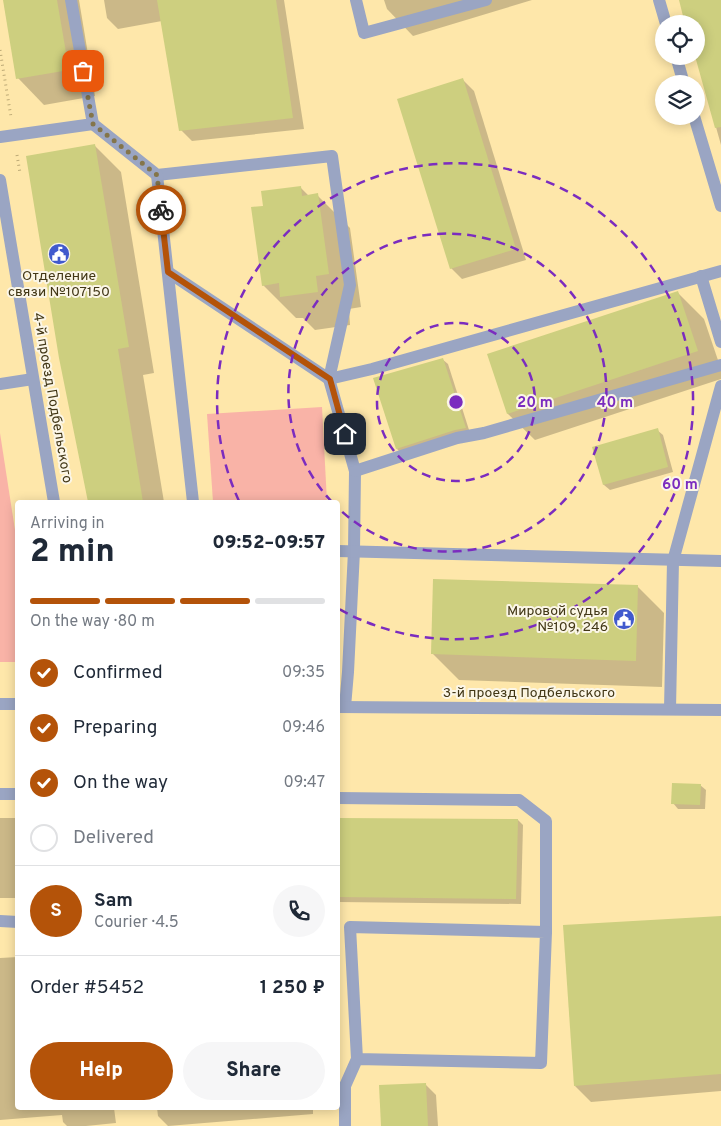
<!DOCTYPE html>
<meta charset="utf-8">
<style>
:root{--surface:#fff;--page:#f6f6f7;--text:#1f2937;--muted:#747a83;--line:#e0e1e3;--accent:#b45309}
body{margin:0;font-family:Overpass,sans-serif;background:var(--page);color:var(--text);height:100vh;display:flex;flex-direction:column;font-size:19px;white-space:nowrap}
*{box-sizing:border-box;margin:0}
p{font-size:16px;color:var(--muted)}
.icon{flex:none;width:28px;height:28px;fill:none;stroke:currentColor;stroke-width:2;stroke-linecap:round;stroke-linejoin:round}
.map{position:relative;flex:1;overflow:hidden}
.details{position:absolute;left:15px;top:500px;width:325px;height:610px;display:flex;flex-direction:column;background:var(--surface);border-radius:5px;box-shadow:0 2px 12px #0003}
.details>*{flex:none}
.tools{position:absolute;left:655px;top:15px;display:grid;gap:10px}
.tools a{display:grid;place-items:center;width:50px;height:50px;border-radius:50%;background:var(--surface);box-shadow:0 2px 12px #0003;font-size:25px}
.pin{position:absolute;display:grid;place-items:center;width:42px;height:42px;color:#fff;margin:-21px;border-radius:10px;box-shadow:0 2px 8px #0006}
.courier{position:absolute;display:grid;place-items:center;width:50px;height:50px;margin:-25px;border:4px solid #b45309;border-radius:50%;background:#fff;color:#222;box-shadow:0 1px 6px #0007}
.headline em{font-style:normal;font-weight:800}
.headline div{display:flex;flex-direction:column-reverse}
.headline{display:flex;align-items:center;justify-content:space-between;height:85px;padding:0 15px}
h1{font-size:32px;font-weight:800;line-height:38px}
.bar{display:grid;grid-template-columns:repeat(4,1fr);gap:8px 5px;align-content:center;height:60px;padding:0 15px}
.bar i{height:6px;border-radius:4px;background:var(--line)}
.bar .active{background:var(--accent)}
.bar p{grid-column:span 4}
.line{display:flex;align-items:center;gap:12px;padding:0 15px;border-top:1px solid var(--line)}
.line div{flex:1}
.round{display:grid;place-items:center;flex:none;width:52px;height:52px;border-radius:26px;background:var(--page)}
ol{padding:0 15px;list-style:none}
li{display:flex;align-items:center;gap:15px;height:55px}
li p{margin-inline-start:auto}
li .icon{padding:5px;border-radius:50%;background:var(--accent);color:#fff;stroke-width:4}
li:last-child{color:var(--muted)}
li i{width:28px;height:28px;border:2px solid var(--line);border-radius:50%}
.action{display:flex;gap:10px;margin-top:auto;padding:10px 15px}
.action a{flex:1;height:58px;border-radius:30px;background:var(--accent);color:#fff;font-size:20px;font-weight:800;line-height:58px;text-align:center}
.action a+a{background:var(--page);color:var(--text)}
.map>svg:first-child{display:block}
</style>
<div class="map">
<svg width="721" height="1126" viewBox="0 0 721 1126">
<rect width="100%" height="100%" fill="#fee7aa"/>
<g fill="#f9b3a7">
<polygon points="322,407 327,502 213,502 207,414"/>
<polygon points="0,433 17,543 17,662 0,662"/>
</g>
<g fill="#0003">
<polygon points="4,0 79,0 95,96 44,105 18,78"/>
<polygon points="104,0 284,0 304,129 192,141 181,130 162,21 118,29 107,18"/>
<polygon points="384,0 532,0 413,36 387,9"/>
<polygon points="680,0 721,0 721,145 696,56 696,24"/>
<polygon points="463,80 474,91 526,260 462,279 451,268"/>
<polygon points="95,146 121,172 154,373 143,375 164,502 89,502 61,358"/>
<polygon points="300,187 309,196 317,195 350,228 361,307 349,309 350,325 315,330 303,318 296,318 263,285 265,207"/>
<polygon points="678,293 704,319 721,369 721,379 535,440 508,414 489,355"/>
<polygon points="442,359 448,364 470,433 402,454 397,449"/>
<polygon points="657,430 663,435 673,472 610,490 604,485 594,448"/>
<polygon points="638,587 664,613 662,687 459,680 432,653"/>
<polygon points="700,785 706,790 705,809 678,809 673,803"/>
<rect x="0" y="818" width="18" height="80"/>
<polygon points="338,819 518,820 523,825 521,904 338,902"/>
<polygon points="721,917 721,1091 591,1102 575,1086"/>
<polygon points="18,957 18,1108 114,1108 116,1123 86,1126 67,1126 63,1122 62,1115 0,1120 0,958"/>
<polygon points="425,1084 436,1095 438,1126 382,1126"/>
<polygon points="157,1108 313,1108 313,1114 168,1126 158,1116"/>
</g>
<g fill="#cdcf7f">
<polygon points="3,0 57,0 69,70 16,79"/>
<polygon points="157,0 276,0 293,118 179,131"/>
<polygon points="679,0 721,0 721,127 715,128 695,56 696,56 696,24 685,24"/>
<polygon points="463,78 516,249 450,269 397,99"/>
<polygon points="95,144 129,347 118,349 143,502 88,502 59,358 26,156"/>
<polygon points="301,186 302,196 318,193 329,274 316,276 318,292 280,297 279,283 262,286 251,207 263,206 261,191"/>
<polygon points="678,291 698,351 507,414 487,354"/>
<polygon points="443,358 466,428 455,430 396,449 373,378"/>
<polygon points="658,428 668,467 603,485 592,447"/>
<polygon points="433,579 638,585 636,661 431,654"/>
<polygon points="672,783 701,784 700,805 671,804"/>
<polygon points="338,818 518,819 516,899 338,897"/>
<polygon points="721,916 721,1074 574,1086 563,925"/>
<polygon points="426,1083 428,1126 381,1126 379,1085"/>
</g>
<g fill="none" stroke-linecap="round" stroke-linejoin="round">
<g stroke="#beab77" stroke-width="3" stroke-dasharray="1 4" stroke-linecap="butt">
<polyline points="0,50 11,117"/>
<polyline points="17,155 20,173"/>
</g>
<g stroke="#9aa5c3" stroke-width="12">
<polyline points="356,0 364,33 486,0"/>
<polyline points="659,0 666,24"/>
<polyline points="676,56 684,84"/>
<polyline points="694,116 721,206"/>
<polyline points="93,124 157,175 332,156 350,285 329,379 355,471 354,551 348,672 345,707"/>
<polyline points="0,137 93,124 71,0"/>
<polyline points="157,175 193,502"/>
<polyline points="168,272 329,379 372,369 721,271"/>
<polyline points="701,276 721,342"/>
<polyline points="0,384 33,379"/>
<polyline points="355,471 457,438 484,433 721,365"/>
<polyline points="338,551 721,561"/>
<polyline points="670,709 673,561 721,386"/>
<polyline points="0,794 18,794"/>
<polyline points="338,798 519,800 546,821 546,932"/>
<polyline points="0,921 18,922"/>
<polyline points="345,1126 345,1086 357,1059 350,927 546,932 541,1063 357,1059"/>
</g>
<g stroke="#9aa5c3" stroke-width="12">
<polyline points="0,180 54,502"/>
<polyline points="0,704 18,704"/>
<polyline points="338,707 721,710"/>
</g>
</g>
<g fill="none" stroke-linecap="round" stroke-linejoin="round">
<polyline stroke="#84754a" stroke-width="5" stroke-dasharray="0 9" points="83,71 93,124 157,175 161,210"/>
<polyline stroke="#b45309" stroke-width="6" points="161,210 168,272 330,379 345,434"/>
</g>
<g fill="none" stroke="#7b2cbf" stroke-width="2.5" stroke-dasharray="9 6">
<circle cx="456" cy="402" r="79"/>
<path d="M332 502A159 159 0 1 1 338 508"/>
<path d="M239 501A238 238 0 1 1 339 609"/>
</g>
<defs>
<g id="civic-disc" transform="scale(1.125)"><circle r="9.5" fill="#415acd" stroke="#fbf6e7"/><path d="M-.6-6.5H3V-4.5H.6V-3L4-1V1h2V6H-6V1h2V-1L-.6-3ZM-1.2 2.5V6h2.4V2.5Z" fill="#fff"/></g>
</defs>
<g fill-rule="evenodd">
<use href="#civic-disc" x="59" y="254"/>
<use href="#civic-disc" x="624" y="619"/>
</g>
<g text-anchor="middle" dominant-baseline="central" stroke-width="4" stroke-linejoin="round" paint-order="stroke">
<g font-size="14" fill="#423716" stroke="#fbf6e7">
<text x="59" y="276">Отделение<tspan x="59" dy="16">связи №107150</tspan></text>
<text x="608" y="611" text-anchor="end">Мировой судья<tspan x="608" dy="16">№109, 246</tspan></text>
</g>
<g font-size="14" fill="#423716" stroke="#fbf6e7">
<text transform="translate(52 398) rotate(80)">4-й проезд Подбельского</text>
<text x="529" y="693">3-й проезд Подбельского</text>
</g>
</g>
<circle cx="456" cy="402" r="8" fill="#7b2cbf" stroke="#fbf6e7" stroke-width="2.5"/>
<g font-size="15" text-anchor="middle" font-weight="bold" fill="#7b2cbf" stroke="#fbf6e7" stroke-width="4" stroke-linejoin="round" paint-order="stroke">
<text x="535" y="407">20 m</text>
<text x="615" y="407">40 m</text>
<text x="680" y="489">60 m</text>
</g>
</svg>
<div class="tools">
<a><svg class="icon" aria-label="locate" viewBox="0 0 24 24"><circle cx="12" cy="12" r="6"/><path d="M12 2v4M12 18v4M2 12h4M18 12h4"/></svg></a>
<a><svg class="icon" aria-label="layers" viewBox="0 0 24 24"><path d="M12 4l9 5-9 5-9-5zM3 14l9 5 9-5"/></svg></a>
</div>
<div class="pin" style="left:83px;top:71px;background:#ea580c"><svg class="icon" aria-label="bag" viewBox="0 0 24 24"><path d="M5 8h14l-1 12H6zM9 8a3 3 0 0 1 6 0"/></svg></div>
<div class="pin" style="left:345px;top:434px;background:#1f2937"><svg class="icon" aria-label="home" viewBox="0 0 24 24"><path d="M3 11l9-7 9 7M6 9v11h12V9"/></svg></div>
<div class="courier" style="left:161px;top:210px"><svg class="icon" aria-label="bike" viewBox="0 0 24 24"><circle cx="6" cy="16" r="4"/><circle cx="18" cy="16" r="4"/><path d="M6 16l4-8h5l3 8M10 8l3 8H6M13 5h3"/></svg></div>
<section class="details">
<div class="headline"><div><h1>2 min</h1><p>Arriving in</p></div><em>09:52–09:57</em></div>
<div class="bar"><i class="active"></i><i class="active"></i><i class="active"></i><i></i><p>On the way · 80 m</p></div>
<ol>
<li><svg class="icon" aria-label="check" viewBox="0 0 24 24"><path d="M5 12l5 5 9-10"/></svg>Confirmed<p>09:35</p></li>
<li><svg class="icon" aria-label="check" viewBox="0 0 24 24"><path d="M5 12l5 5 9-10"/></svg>Preparing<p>09:46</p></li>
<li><svg class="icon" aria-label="check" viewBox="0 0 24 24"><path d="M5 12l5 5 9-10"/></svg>On the way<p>09:47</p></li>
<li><i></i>Delivered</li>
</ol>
<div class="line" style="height:90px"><b class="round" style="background:var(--accent);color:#fff">S</b><div><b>Sam</b><p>Courier · 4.5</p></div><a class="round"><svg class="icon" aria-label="phone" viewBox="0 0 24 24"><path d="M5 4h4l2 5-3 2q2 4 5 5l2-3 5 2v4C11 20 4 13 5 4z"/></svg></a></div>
<div class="line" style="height:65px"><div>Order #5452</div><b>1 250 ₽</b></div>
<div class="action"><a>Help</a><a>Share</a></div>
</section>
</div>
